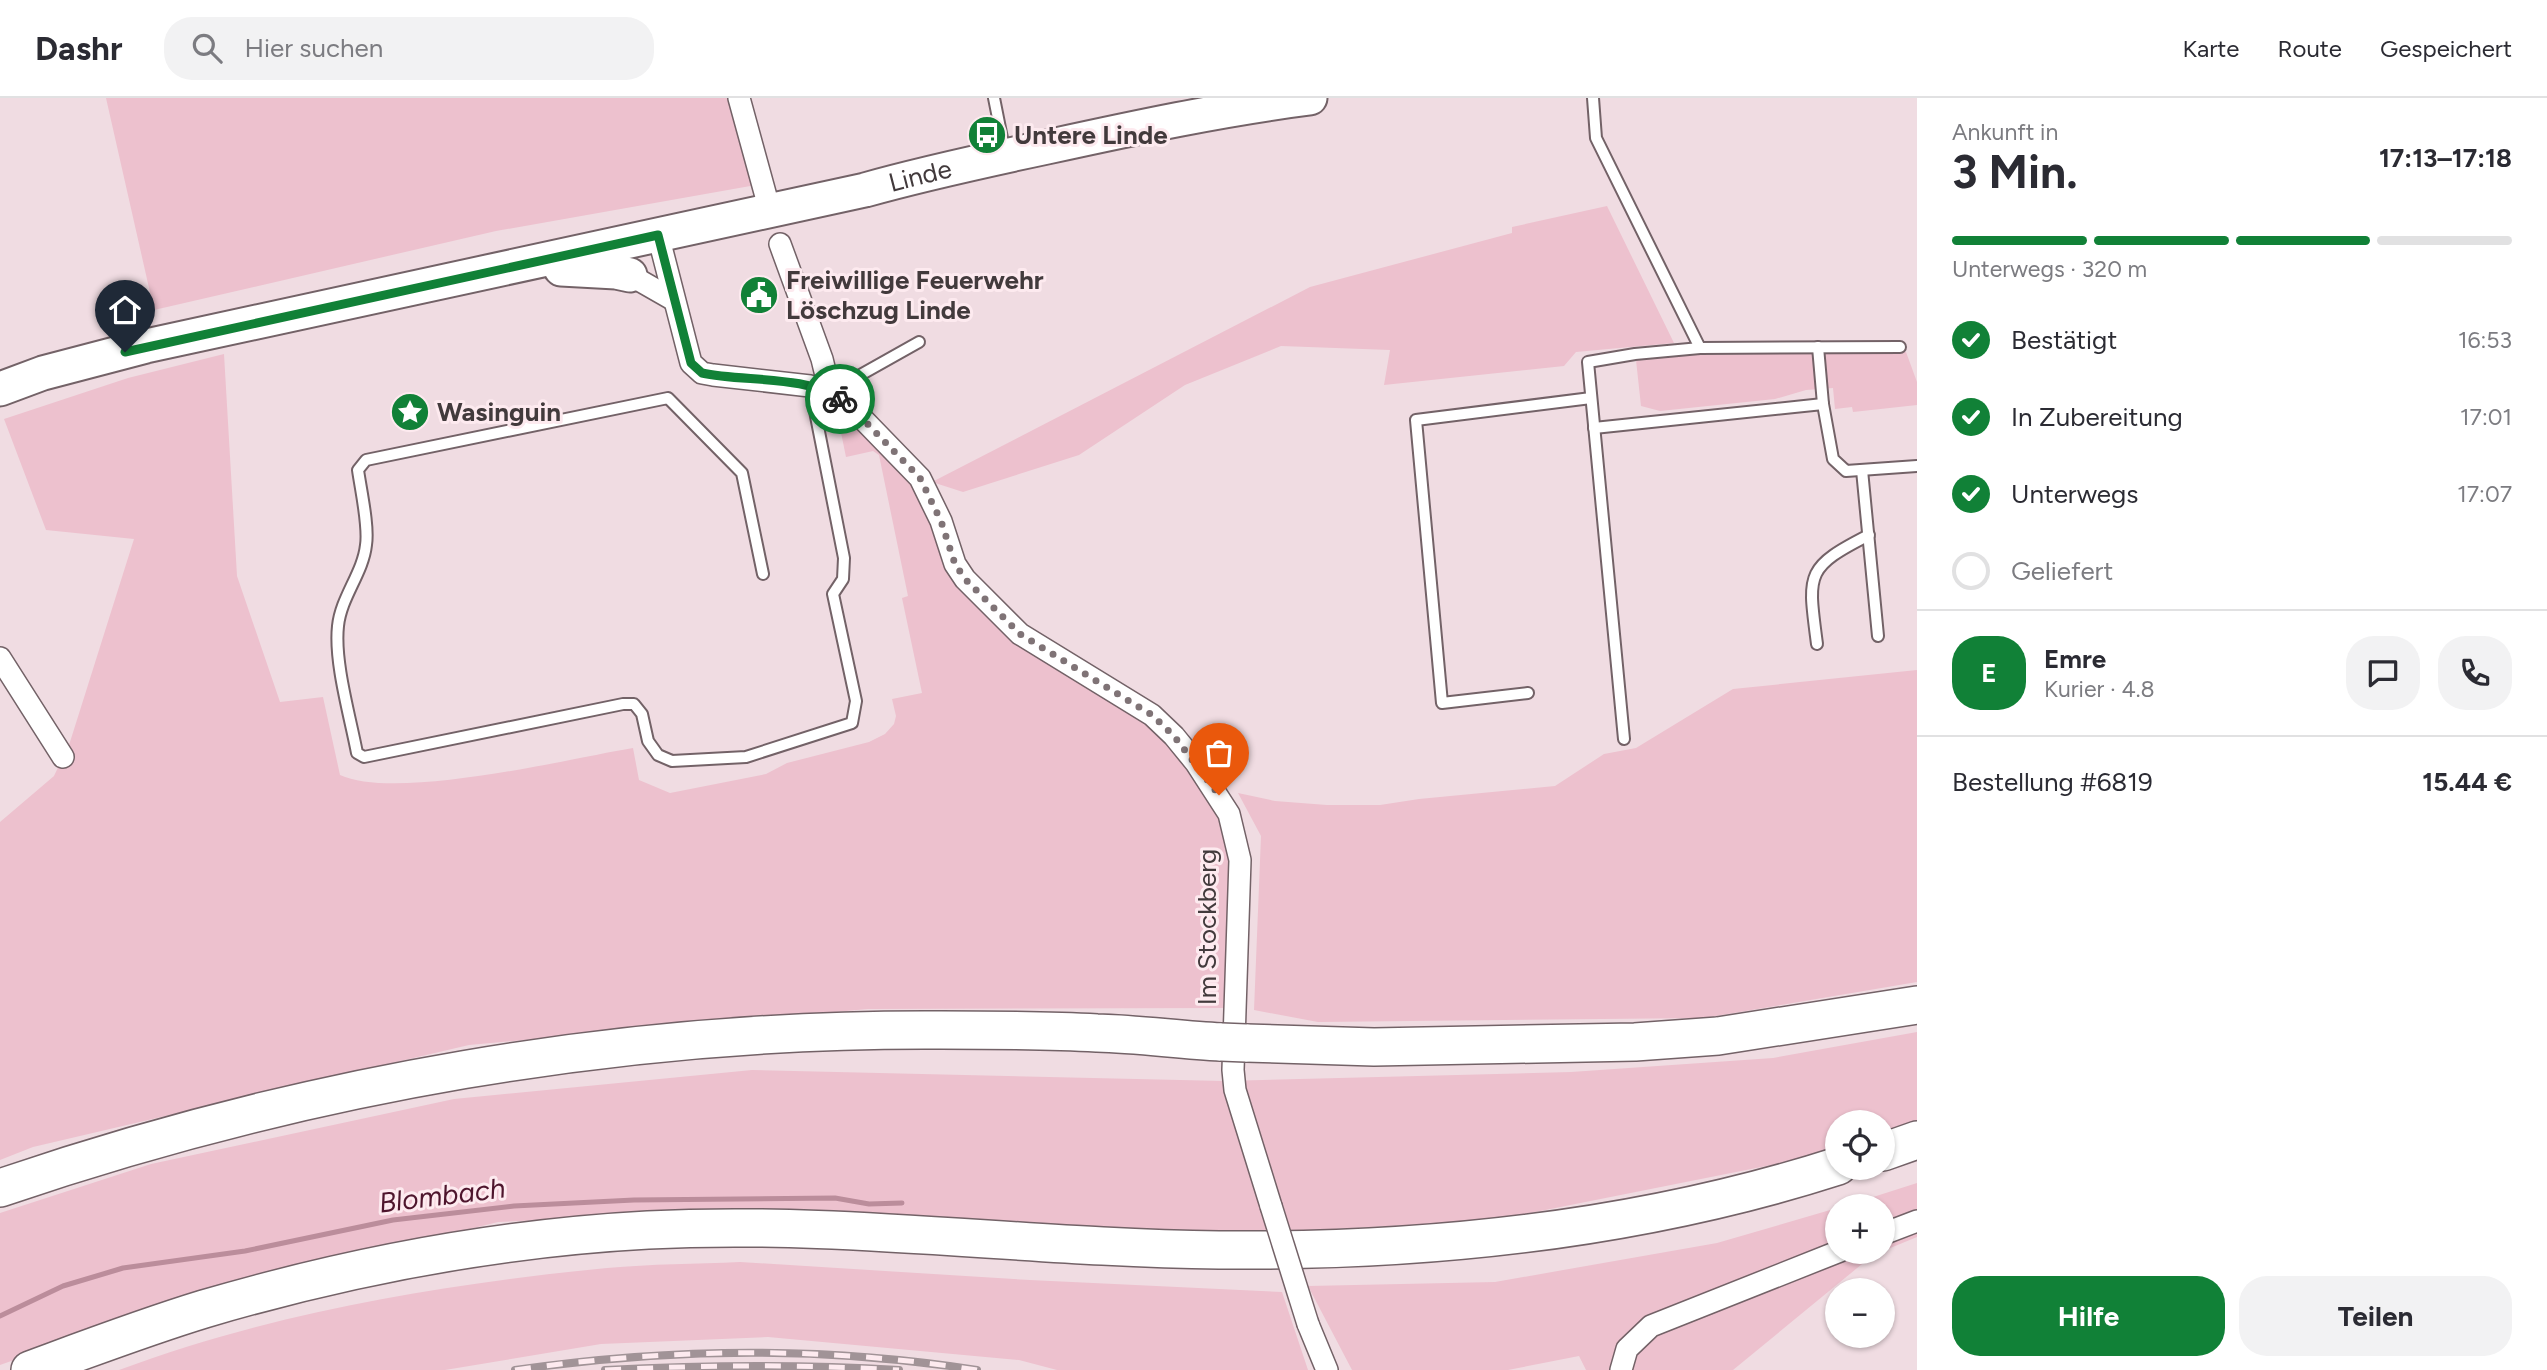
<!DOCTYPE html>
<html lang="de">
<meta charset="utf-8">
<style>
:root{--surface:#fff;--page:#f2f2f3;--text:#2b2b33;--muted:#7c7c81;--line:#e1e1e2;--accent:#118137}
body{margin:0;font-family:Figtree,sans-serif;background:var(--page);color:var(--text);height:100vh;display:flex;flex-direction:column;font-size:26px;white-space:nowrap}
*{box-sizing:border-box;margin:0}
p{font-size:23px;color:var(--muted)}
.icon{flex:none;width:38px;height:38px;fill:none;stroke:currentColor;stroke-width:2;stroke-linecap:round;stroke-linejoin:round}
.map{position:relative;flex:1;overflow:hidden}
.side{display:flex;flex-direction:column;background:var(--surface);width:630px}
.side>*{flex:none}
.tools{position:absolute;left:1825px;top:1012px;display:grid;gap:14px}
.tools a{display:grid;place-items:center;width:70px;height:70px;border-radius:50%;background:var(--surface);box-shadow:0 2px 5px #0004;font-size:35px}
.pin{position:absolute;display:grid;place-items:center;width:60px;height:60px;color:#fff;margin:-72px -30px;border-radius:50% 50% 50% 0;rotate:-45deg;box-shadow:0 0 7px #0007}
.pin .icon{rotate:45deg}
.courier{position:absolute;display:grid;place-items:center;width:70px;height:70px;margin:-35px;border:5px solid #118137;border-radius:50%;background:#fff;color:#222;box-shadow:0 2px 9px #0007}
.headline em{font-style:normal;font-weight:700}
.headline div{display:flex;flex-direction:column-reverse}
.headline{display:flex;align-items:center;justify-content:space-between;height:119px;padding:0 35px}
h1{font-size:46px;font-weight:700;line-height:52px}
.bar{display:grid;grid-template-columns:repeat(4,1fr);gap:10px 7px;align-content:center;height:84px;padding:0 35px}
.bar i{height:9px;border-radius:5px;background:var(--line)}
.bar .active{background:var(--accent)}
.bar p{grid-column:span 4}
.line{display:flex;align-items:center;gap:18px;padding:0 35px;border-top:2px solid var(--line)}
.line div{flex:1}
.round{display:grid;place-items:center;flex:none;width:74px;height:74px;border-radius:28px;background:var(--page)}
ol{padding:0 35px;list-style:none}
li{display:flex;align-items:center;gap:21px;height:77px}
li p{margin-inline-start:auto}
li .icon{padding:7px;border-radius:50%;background:var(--accent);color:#fff;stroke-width:4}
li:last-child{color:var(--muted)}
li i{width:38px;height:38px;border:4px solid var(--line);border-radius:50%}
.primary-button{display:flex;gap:14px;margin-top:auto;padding:14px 35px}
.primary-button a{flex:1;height:80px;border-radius:28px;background:var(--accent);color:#fff;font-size:28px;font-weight:700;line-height:80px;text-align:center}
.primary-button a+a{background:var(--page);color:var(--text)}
header{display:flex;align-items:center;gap:42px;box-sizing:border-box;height:98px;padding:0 35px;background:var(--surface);border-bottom:2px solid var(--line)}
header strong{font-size:33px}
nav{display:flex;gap:38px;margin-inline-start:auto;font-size:24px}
.search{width:490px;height:63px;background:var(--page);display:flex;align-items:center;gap:18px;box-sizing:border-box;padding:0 24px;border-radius:28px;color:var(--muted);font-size:26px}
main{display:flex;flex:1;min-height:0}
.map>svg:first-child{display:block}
</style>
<header>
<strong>Dashr</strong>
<div class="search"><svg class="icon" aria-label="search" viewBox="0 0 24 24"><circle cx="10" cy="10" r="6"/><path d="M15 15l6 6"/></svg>Hier suchen</div>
<nav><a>Karte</a><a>Route</a><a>Gespeichert</a></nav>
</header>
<main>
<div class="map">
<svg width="1917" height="1272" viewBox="0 0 1917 1272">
<rect width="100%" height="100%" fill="#f0dce2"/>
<g fill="#edc1ce">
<polygon points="106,0 734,0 756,87 496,133 154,212"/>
<polygon points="1607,108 1674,245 1576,254 1564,268 1384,287 1390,252 1281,248 1185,287 1079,357 963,394 932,384 1310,189 1512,135 1512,129"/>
<polygon points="1906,254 1917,284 1917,307 1853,314 1852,309 1835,311 1833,290 1806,292 1775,301 1660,313 1641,308 1636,262 1691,257"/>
<path d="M 224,256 L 237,478 L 280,604 L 323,599 L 340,677 C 397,703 567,661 633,650 L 639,682 L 670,695 L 766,676 L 787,665 L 869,644 L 885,636 L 894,626 L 896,618 L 892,601 L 922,595 L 902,500 L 908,498 L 879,357 L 873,353 L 846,359 L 838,320 L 825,322 L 825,313 L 831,309 L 837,309 L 918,389 L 948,468 L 1134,613 L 1175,649 L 1214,706 L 1226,735 L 1232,768 L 1228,910 L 868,911 L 469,947 L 33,1049 L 0,1062 L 0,724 L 54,678 L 70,644 L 134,441 L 46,432 L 4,321 L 128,280 Z"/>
<polygon points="1917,572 1917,884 1704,920 1318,924 1254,912 1261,738 1238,695 1275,703 1327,707 1380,707 1419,701 1555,688 1604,656 1636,650 1733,591"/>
<polygon points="1917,934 1917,1026 1883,1037 1883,1024 1838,1024 1836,1054 1495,1122 1298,1133 1079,1131 803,1111 498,1124 183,1202 0,1267 0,1115 151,1066 454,1001 752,972 1224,983 1571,974 1773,960"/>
<polygon points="1917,1085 1917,1139 1883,1153 1883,1108 1845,1108"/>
<polygon points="1837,1110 1838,1153 1883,1153 1873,1157 1733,1272 1586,1272 1579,1258 1508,1272 1352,1272 1308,1188 1495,1184 1717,1145"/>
<path d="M 740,1164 L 1030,1182 L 1282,1194 L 1308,1272 L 1057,1272 L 1019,1262 L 768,1239 L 601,1246 L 445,1272 L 119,1272 C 275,1214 442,1186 607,1170 C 651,1166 696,1166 740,1164 Z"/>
</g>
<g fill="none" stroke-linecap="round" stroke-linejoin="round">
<polyline stroke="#bb8d9b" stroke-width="5" points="0,1218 63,1188 123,1170 245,1153 393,1122 514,1108 634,1102 835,1100 869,1106 902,1105"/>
<g stroke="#736267" stroke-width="14">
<g id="lane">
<polyline points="994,0 1005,55"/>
<polyline points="1593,0 1596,40 1700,250 1900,249"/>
<polyline points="1818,249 1823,306 1833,361 1846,373 1917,368"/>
<polyline points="830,294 919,244"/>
<polyline points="1594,330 1823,306"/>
<polyline points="1862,372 1878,538"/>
<path d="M 763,476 L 742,375 L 668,300 L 366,362 L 358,372 C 361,393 369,428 366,447 C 363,475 341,499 338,528 C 334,564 350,618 357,655 L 364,659 L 623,606 L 634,606 L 642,616 L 648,643 L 658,657 L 672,663 L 746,659 L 852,625 L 856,603 L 833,496 L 843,481 L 844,460 L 810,288"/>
<path d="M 1817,546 C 1808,476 1804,470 1869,437"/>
<polyline points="1528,595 1442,605 1416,322 1591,300"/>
<polyline points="1624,641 1588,264 1635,256 1700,250"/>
</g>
</g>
<g stroke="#736267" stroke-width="24">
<g id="street">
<polyline points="739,0 770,113"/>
<polyline points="658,137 691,265 702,275 713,277 810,288 830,294 854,312 920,380 941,423 955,466 965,481 1020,536 1152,617 1174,638 1196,665 1229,716 1240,762 1233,972 1235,992 1271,1108"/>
<polyline points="780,146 822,261 830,294"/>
<polyline points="630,177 672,201"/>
<polyline points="0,560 63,659"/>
<polyline points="1883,1136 1917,1123"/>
<polyline points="1308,1226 1327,1272"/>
<polyline points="1621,1272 1627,1251 1651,1228 1840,1153"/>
</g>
</g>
<g stroke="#736267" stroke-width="37">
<g id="primary">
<polyline points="561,171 616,174 630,177"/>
<path id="s1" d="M 0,291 L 43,275 L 146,248 L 865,92 C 925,75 986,62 1047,49 C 1134,30 1222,11 1310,0"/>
</g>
</g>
<g stroke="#736267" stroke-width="40">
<g id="highway">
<polyline points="1246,945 1374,949 1635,944 1718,938 1917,907"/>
<polyline points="1883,1054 1917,1042"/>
<path d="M 0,1090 C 302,987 622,930 941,932 C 993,932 1045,932 1097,935 C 1138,936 1180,942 1221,944"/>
<path d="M 30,1272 C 87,1251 145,1229 204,1211 C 347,1169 498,1140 648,1132 C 839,1122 1028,1150 1219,1152 C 1427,1154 1639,1132 1838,1068"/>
</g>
</g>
<use href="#lane" stroke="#fff" stroke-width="10"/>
<use href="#street" stroke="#fff" stroke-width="21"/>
<use href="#primary" stroke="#fff" stroke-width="33"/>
<use href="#highway" stroke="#fff" stroke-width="37"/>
<g stroke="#a19397" stroke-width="8">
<g id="rail">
<path d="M 515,1272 C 669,1250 824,1248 977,1272"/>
<path d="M 605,1272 C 705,1267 799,1266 899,1272"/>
</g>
</g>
<use href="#rail" stroke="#fdeaef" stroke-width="5" stroke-dasharray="16" stroke-linecap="butt"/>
<g stroke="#736267" stroke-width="24" stroke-linecap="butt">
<polyline id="street-bridge" points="1271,1108 1308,1226"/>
</g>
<g stroke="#736267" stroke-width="40" stroke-linecap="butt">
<polyline id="highway-bridge" points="1221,944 1246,945"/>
</g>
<use href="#street-bridge" stroke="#fff" stroke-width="21"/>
<use href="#highway-bridge" stroke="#fff" stroke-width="37"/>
</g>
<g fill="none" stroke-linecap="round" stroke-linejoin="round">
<polyline stroke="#7f7376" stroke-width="7" stroke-dasharray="0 12.6" points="840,301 854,312 920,380 941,423 955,466 965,481 1020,536 1152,617 1174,638 1219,697"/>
<path stroke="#118137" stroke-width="9" d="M 125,254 L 658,137 L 691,265 L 702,275 C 742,284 807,277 840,301"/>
</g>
<defs>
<g id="bus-disc" transform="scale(2.0125)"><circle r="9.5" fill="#118137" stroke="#fdeaef"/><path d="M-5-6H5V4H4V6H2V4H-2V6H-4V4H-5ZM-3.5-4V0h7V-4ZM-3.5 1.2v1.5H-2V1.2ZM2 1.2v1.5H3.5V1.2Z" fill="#fff"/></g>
<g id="civic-disc" transform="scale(2.0125)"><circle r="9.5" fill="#118137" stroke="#fdeaef"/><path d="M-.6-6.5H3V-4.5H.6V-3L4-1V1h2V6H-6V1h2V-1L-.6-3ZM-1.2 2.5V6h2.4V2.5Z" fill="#fff"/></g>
<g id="sight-disc" transform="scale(2.0125)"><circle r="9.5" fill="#118137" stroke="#fdeaef"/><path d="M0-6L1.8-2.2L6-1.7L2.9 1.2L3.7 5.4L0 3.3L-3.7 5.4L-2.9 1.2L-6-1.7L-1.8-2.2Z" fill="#fff"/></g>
</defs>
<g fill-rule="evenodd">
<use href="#bus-disc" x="987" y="37"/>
<use href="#civic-disc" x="759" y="197"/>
<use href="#sight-disc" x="410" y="314"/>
</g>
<g text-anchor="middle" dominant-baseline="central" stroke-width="6" stroke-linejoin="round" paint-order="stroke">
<g font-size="26" font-weight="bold" fill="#423a3c" stroke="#fdeaef" text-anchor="start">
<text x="1014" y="37">Untere Linde</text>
<text x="786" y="182">Freiwillige Feuerwehr<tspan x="786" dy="30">Löschzug Linde</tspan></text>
<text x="437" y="314">Wasinguin</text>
</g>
<g font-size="26" fill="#423a3c" stroke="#fdeaef">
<text stroke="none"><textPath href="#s1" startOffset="945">Linde</textPath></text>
<text transform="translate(1207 829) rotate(-90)">Im Stockberg</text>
</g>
<g font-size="28" font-style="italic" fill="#4e152d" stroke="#fdeaef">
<text transform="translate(442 1097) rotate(-7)">Blombach</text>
</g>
</g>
</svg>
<div class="tools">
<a><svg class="icon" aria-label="locate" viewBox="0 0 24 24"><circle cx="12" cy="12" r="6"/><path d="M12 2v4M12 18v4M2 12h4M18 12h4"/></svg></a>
<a>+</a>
<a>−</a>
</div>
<div class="pin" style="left:1219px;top:697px;background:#ea580c"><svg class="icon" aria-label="bag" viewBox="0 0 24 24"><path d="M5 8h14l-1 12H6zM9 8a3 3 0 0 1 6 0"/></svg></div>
<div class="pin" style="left:125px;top:254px;background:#1f2937"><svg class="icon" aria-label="home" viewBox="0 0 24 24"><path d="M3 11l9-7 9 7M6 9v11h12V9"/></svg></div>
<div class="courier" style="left:840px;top:301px"><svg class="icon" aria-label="bike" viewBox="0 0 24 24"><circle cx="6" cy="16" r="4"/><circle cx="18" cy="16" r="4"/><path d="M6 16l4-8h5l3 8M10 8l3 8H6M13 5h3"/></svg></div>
</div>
<section class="side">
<div class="headline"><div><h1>3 Min.</h1><p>Ankunft in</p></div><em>17:13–17:18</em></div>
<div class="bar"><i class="active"></i><i class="active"></i><i class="active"></i><i></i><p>Unterwegs · 320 m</p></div>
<ol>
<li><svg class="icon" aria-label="check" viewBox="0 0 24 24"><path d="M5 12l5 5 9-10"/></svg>Bestätigt<p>16:53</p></li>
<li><svg class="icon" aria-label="check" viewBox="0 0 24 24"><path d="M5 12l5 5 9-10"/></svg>In Zubereitung<p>17:01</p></li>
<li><svg class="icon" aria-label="check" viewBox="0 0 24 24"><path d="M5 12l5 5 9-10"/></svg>Unterwegs<p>17:07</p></li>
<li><i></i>Geliefert</li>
</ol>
<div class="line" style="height:126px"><b class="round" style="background:var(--accent);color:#fff">E</b><div><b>Emre</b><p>Kurier · 4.8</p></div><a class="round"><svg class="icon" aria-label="chat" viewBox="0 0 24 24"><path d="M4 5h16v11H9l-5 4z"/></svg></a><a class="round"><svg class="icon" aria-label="phone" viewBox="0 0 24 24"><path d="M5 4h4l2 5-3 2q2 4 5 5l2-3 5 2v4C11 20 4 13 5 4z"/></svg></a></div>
<div class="line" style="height:91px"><div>Bestellung #6819</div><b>15.44 €</b></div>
<div class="primary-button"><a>Hilfe</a><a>Teilen</a></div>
</section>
</main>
